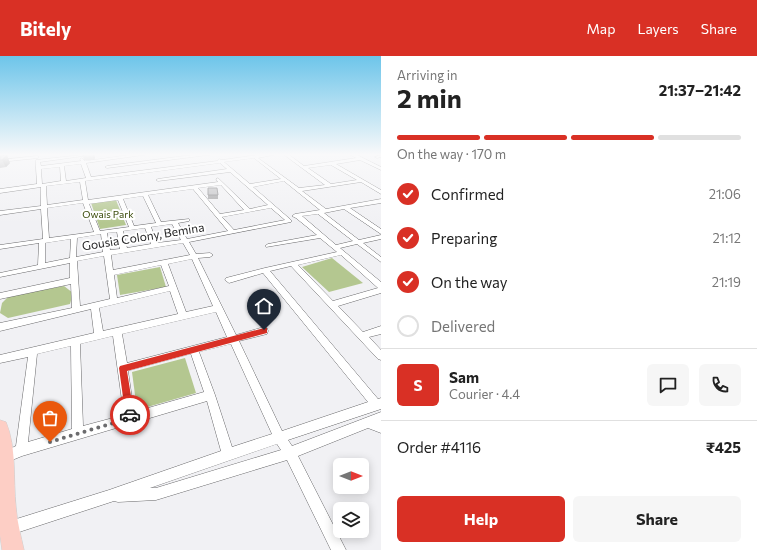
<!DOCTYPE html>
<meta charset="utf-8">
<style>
:root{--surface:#fff;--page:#f6f6f6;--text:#222;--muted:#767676;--line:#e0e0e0;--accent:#d93025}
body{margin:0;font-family:Commissioner,sans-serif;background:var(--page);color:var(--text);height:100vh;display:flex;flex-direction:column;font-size:15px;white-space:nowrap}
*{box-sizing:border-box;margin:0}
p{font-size:13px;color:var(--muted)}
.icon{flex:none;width:22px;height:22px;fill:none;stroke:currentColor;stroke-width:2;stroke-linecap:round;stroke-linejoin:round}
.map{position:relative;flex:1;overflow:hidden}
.details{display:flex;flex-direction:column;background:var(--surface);width:376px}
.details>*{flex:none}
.needle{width:26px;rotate:90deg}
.tools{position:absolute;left:333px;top:402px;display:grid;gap:8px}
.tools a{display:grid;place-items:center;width:36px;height:36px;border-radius:6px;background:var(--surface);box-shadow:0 2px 10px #0003;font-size:20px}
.pin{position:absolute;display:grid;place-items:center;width:34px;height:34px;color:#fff;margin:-41px -17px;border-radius:50% 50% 50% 0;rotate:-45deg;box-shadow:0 0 4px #0007}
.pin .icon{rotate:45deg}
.courier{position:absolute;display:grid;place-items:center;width:40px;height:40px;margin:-20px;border:3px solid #d93025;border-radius:50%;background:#fff;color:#222;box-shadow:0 1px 5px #0007}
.summary em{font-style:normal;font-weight:700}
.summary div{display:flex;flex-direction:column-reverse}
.summary{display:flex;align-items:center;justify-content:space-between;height:68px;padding:0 16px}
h1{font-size:26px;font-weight:700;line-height:30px}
.bar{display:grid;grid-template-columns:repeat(4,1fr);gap:6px 4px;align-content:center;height:48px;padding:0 16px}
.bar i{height:5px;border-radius:3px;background:var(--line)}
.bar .active{background:var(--accent)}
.bar p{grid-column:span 4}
.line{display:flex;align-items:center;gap:10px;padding:0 16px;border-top:1px solid var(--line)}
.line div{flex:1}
.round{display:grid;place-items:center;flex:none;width:42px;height:42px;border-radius:6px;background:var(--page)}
ol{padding:0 16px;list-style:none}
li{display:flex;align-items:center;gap:12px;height:44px}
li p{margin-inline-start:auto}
li .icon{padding:4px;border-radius:50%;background:var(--accent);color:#fff;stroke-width:4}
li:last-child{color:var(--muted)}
li i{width:22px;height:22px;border:2px solid var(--line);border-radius:50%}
.cta{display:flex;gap:8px;margin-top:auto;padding:8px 16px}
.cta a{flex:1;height:46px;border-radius:6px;background:var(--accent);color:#fff;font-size:16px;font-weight:700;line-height:46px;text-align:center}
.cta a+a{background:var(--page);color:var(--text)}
header{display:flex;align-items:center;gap:24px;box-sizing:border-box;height:56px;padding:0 20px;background:var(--accent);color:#fff}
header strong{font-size:19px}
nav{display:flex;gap:22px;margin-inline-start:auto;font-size:14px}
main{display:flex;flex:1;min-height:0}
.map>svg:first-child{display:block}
</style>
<header>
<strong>Bitely</strong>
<nav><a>Map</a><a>Layers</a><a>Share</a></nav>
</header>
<main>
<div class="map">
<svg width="381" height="494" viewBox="0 0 381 494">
<rect width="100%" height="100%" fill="#f1f1f4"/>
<g fill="#b4c790">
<polygon points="116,144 126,169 100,173 91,147"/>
<polygon points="332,202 363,227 329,236 302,211"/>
<polygon points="160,211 166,231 120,239 117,219"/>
<polygon points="64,230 73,237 70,248 8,262 0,257 2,247 9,240"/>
<polygon points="185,302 196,337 137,354 132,316"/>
</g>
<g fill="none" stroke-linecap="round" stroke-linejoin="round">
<g stroke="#69696b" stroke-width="1">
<g id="minor">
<path d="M 136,98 L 150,98 L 86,107 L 91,121 L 217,105 L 219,103 L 222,104 L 264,98 L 278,98 L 258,102 L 299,132 L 325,129 L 283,98 L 288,98 L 304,110 L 356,102 L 349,98 L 355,98 L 381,111 L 381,114 L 360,104 L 336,108 L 381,134 L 381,138 L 361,126 L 302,135 L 326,153 L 381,143 L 381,147 L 350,152 L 381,173 L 381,178 L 344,153 L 324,157 L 359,184 L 381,179 L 381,183 L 363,187 L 381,201 L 381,206 L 357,188 L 340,192 L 381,226 L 381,237 L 338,250 L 363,276 L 381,270 L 381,278 L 369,281 L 381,294 L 381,304 L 378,303 L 291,210 L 270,215 L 378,343 L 381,342 L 381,353 L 288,384 L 292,390 L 381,356 L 381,377 L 368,372 L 298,400 L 346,494 L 331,494 L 287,404 L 156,444 L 118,446 L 114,445 L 10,479 L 5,477 L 3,472 L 5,467 L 10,465 L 109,434 L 221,395 L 207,345 L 22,400 L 5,407 L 1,405 L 1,397 L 16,390 L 28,301 L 0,307 L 0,299 L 94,277 L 91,253 L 0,275 L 0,267 L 72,252 L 71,228 L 0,243 L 0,237 L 70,222 L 70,207 L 0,221 L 0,217 L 38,209 L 39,187 L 0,193 L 0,189 L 43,183 L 41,153 L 0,159 L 0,155 L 41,150 L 41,131 L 0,137 L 0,133 L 37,128 L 36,112 L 36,104 L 81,99 L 83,100 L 40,106 L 41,110 L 81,105 L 80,103 L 82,102 L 85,105 ZM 254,102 L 281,123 L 250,128 L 224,106 ZM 220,107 L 227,113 L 158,123 L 156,124 L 158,125 L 230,116 L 268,149 L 250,153 L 218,122 L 216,123 L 218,126 L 88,144 L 85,125 ZM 81,108 L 86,122 L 66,125 L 64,110 ZM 331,109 L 357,124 L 331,128 L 308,112 ZM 60,111 L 61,125 L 42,128 L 41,113 ZM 284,125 L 320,154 L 295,158 L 292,160 L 296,162 L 317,179 L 268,188 L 265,190 L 266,191 L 320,182 L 337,196 L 265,212 L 226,222 L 225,224 L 229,227 L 263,217 L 368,346 L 282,375 L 239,285 L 267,278 L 268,275 L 267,272 L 264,271 L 236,279 L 198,202 L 210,201 L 213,199 L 210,197 L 196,198 L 189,186 L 291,166 L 291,164 L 253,131 ZM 80,126 L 83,144 L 47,149 L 46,130 ZM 221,129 L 244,154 L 220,158 L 198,132 ZM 193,133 L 228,175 L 187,183 L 178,167 L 189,165 L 189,163 L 161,166 L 148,139 ZM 143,140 L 156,167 L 134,170 L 123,143 ZM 118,144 L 129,171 L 100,175 L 89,148 ZM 83,147 L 94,176 L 49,182 L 47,152 ZM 271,152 L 285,164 L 234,174 L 222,161 ZM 318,158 L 353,185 L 336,189 L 302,160 ZM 172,168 L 181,184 L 157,187 L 151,171 ZM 145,172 L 151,188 L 127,192 L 123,175 ZM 117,176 L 120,193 L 110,194 L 107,177 ZM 101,178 L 103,196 L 76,201 L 77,182 ZM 71,183 L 70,202 L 45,207 L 45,187 ZM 183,187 L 190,199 L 113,214 L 111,199 ZM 341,199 L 378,232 L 333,245 L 298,209 ZM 104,200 L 110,243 L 80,250 L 77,205 ZM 192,203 L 213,250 L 186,256 L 168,208 ZM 161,209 L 169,230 L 117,242 L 114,219 ZM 170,235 L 178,258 L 103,275 L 99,252 ZM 216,256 L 227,281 L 127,307 L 122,278 ZM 113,280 L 124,359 L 83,370 L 80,288 ZM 231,288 L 272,378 L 232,391 L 215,339 L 199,296 ZM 71,290 L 72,373 L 28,386 L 37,298 ZM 191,298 L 204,336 L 134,356 L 128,315 ZM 277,388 L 281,394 L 156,432 L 150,432 Z"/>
<polygon points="200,98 215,98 107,112 105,111 107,110"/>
<polygon points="381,99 381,101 377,102 375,101"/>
<polygon points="37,100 38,100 38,102 0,106 0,104"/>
</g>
</g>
<g stroke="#cfcfcf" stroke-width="1">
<path id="primary" d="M 0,364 L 6,366 C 17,393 13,423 16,451 C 17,466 21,480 24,494 L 2,494 L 0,479 Z"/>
</g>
<use href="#minor" fill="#fff" fill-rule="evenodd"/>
<use href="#primary" fill="#fdcec5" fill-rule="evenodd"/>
</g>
<g fill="#a2a2a4">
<polygon points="82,98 94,98 95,101 94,104 84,104"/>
<polygon points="0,100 10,107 6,111 0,112"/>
<polygon points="208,132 218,139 218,143 208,143"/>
</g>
<g fill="#848486">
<polygon points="93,98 94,98 95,101 94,104 93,100"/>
<polygon points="7,99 10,107 6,111 2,104"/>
</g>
<g fill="#bcbcbf" stroke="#848486">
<polygon points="82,98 93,98 93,100 83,100"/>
<polygon points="7,99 2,104 0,104 0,100"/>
<polygon points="208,132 217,132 218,139 208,139"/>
</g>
<linearGradient id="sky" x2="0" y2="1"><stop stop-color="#6dc5ea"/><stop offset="0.59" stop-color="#f9f9fa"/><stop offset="1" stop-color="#f9f9fa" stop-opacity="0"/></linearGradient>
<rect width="381" height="167" fill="url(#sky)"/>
<polygon fill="#d93025" points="264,272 267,272 267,277 127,315 134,359 133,363 130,364 126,363 119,312 120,310"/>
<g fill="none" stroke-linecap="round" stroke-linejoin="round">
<polyline stroke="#6c6c6e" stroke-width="4" stroke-dasharray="0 7.2" points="50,386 130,362 130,359"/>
</g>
<g text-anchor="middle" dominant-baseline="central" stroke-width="4" stroke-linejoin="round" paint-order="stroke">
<g font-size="10" fill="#384907" stroke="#fff">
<text x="108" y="158">Owais Park</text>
</g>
<g font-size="12" fill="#252526" stroke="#fff">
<text transform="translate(143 180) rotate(-9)">Gousia Colony, Bemina</text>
</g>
</g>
</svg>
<div class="tools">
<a><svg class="needle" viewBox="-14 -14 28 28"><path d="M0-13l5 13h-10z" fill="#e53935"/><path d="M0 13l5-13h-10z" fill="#767676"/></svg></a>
<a><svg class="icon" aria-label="layers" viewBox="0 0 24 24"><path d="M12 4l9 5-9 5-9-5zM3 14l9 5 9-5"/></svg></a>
</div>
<div class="pin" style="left:50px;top:386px;background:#ea580c"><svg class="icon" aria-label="bag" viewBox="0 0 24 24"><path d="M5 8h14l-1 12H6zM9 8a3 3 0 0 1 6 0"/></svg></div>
<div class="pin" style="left:264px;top:274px;background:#1f2937"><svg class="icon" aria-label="home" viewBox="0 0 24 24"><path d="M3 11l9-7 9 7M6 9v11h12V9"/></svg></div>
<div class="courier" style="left:130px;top:359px"><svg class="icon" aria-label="car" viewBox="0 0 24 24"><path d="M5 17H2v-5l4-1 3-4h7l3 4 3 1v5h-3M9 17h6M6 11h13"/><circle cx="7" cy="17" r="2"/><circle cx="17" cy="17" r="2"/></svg></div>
</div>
<section class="details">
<div class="summary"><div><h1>2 min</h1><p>Arriving in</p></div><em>21:37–21:42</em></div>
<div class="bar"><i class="active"></i><i class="active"></i><i class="active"></i><i></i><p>On the way · 170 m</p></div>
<ol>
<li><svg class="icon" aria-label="check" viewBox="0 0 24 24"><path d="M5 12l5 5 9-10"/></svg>Confirmed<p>21:06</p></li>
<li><svg class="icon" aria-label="check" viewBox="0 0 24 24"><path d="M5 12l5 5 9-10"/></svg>Preparing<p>21:12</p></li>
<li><svg class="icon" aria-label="check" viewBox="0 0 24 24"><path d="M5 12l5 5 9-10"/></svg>On the way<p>21:19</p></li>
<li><i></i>Delivered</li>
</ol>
<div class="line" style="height:72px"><b class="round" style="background:var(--accent);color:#fff">S</b><div><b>Sam</b><p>Courier · 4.4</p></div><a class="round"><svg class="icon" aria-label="chat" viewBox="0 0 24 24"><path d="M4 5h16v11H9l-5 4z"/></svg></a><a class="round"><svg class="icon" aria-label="phone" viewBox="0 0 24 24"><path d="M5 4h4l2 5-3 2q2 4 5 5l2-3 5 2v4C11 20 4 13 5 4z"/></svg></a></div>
<div class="line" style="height:52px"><div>Order #4116</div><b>₹425</b></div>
<div class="cta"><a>Help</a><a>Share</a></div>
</section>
</main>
